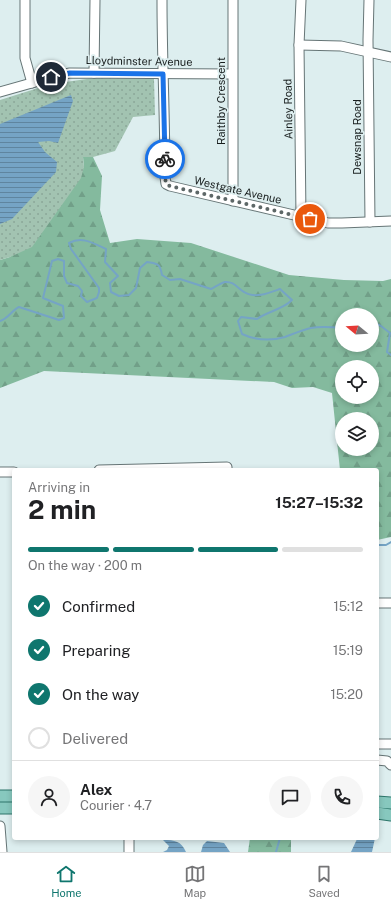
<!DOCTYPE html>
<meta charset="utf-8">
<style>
:root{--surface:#fff;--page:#f6f6f6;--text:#202124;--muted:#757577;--line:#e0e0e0;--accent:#0f766e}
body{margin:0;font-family:"Public Sans",sans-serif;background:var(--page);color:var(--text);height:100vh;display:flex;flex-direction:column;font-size:15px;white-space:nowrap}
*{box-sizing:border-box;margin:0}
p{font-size:13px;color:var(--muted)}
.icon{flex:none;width:22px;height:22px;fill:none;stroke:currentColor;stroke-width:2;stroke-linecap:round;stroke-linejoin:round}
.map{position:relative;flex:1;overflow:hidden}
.sheet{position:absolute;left:12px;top:468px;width:367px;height:372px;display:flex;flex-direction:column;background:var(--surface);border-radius:4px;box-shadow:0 2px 6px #0003}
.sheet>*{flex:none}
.needle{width:26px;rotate:288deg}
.fabs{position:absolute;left:335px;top:308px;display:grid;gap:8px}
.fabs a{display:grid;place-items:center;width:44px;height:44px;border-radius:50%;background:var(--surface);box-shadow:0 2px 6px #0003;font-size:20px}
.pin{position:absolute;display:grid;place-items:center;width:34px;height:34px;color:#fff;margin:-17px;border:2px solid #fff;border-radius:50%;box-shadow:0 1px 4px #0007}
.courier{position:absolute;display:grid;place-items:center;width:40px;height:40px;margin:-20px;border:3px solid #1a73e8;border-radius:50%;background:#fff;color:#222;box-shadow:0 1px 5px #0007}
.head em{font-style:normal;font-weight:700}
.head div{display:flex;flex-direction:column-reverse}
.head{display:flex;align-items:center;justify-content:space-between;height:68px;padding:0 16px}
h1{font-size:26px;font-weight:700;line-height:30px}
.bar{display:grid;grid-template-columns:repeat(4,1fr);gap:6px 4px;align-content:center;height:48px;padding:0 16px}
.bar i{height:5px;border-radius:3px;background:var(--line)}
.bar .current{background:var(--accent)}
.bar p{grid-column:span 4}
.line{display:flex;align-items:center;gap:10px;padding:0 16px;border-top:1px solid var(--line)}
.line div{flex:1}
.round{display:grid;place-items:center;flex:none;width:42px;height:42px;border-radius:21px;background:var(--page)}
ol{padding:0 16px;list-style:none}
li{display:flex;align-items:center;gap:12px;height:44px}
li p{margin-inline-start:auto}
li .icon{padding:4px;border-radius:50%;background:var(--accent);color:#fff;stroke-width:4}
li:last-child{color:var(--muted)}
li i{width:22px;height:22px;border:2px solid var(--line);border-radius:50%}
.dock{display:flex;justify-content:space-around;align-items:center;height:56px;border-top:1px solid var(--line);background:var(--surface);font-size:11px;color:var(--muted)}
.dock a{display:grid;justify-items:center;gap:2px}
.dock .current{color:var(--accent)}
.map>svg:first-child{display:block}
</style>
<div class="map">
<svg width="391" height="852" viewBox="0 0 391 852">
<defs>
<pattern id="forest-firs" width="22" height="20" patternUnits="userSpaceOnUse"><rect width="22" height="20" fill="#84ba9e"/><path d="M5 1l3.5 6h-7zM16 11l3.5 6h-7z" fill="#719f88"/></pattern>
<pattern id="park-dots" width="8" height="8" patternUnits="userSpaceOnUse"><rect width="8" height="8" fill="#a2c3b1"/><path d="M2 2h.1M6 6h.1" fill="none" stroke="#8ba798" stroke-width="1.8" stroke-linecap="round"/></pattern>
<pattern id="water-rules" width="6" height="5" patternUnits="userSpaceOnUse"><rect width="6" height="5" fill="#75a4c5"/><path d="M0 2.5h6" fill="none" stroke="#5f859f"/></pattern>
</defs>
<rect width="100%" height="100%" fill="#ddeeef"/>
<g fill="url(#forest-firs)" fill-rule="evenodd">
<path d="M 83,157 L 93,157 L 102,176 L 100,210 L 110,243 L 137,239 L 191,243 L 289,275 L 344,280 L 383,281 L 391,279 L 391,537 L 377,540 L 377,470 L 340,470 L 332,393 L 313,387 L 292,388 L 274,382 L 44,371 L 0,388 L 0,260 L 10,257 L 84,167 ZM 342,315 L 372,315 L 372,345 L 342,345 ZM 342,367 L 372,367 L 372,397 L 342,397 ZM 342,419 L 372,419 L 372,449 L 342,449 Z"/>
<polygon points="250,838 291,838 291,852 248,852"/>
</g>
<polygon fill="url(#park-dots)" points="94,78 154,79 155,115 133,117 115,151 93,157 83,157 84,167 81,178 32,247 10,257 0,260 0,100 51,84"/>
<g fill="url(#water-rules)">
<polygon points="71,95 73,101 58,143 49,141 38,142 45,152 57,162 56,172 12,219 0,224 0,124"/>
<polygon points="362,838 375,838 372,852 351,852 357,839"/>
<path d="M 163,840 C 175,840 181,841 186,852 L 163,852 L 167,850 L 169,846 Z"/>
<polygon points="207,841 224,843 230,852 201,852 203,845"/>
</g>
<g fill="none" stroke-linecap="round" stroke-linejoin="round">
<g stroke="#75a4c5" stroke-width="2">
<path d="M 0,321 C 8,319 12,310 19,307 L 59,320 L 64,318 L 63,306 L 43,298 L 52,261 L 58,259 L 64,261 L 64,276 L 67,283 L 78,286 L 82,291 L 81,296 L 87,302 L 97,298 L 99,292 L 99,288 L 71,249 L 69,243 C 82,236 93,243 106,249 L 105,262 L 118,276 L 110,283 L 111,292 L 119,296 L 129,295 L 136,288 L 140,268 L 147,262 C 157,264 160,263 162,275 L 170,280 L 180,279 L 211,289 C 215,287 221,283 225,282 C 234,281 238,289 244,292 C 255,299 269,293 280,289 L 292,300 C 282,310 268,311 257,319 L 241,317 L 238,321 L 242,334 C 255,340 271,341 285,337 C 293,334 302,330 311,328 C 321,326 332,327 342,328"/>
<polyline points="372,322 381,326 390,333 387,352 391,355"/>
<polyline points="377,545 386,545 391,542"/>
<polyline points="276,852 280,838"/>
</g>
<g stroke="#667576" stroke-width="11">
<g id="minor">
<polyline points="25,0 25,58 32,83"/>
<path d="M 162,0 C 162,59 165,118 165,177 L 166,184 L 170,186 L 328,223 L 342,223 L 391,221"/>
<polyline points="369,0 368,40 370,222"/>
<polyline points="299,45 341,46 391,57"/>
<polyline points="94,73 95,0"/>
<polyline points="0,92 60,75 70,73 232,74"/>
<polyline points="233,201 233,0"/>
<polyline points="301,217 299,45 301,0"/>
<polyline points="99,470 227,467 227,470"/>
<polyline points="0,472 14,472"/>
<polyline points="377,603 391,603"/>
<polyline points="377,744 391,744"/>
<polyline points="377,760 387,761 391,765"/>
<polyline points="0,826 2,852"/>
<polyline points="129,852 129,838"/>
</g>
</g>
<g stroke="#2c756a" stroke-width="13">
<g id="major">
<polyline points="0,796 14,796"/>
<polyline points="377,802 391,803"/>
<polyline points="0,808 14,808"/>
<polyline points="377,813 391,815"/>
</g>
</g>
<use href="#minor" stroke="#fff" stroke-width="9"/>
<use href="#major" stroke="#87c8be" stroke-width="11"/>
</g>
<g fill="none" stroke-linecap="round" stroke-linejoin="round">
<polyline stroke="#5d6767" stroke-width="4" stroke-dasharray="0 7.2" points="165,159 165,177 166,184 170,186 310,219"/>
<polyline stroke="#1a73e8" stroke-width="5" points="51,77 70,73 163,74 165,159"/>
</g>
<g text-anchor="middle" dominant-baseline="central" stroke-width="3.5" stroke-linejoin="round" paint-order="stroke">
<g font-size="11" fill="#181e1e" stroke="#ddeeef">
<text transform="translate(139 61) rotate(1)">Lloydminster Avenue</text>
<text transform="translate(221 101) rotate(-90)">Raithby Crescent</text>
<text transform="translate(288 109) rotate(-91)">Ainley Road</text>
<text transform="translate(357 137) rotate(-90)">Dewsnap Road</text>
<text transform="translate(238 190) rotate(13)">Westgate Avenue</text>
</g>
</g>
</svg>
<div class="fabs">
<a><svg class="needle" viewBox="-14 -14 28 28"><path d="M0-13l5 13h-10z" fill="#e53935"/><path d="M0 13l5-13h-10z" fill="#757577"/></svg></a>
<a><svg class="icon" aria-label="locate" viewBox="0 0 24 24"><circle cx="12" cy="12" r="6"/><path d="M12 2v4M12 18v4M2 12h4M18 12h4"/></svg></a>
<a><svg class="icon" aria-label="layers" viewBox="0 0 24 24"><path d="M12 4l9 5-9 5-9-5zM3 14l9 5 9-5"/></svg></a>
</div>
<div class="pin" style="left:310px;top:219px;background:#ea580c"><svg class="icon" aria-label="bag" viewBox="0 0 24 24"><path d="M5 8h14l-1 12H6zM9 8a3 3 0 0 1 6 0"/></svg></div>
<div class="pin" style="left:51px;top:77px;background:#1f2937"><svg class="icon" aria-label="home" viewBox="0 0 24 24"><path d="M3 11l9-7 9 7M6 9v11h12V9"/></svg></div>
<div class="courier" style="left:165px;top:159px"><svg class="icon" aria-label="bike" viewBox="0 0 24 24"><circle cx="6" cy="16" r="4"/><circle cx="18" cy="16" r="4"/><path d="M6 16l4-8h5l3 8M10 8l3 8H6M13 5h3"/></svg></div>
<section class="sheet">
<div class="head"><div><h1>2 min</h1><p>Arriving in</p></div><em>15:27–15:32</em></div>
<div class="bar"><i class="current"></i><i class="current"></i><i class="current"></i><i></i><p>On the way · 200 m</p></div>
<ol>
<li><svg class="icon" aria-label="check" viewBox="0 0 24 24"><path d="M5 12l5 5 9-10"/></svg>Confirmed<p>15:12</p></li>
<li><svg class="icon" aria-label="check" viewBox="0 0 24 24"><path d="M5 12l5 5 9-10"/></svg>Preparing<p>15:19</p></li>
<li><svg class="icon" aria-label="check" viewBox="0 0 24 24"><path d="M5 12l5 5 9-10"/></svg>On the way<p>15:20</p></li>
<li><i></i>Delivered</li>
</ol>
<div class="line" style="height:72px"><a class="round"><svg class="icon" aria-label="person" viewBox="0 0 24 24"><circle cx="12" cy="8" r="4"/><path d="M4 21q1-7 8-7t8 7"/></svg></a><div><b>Alex</b><p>Courier · 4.7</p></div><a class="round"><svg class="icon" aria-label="chat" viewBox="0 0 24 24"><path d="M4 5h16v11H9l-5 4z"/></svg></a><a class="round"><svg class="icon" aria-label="phone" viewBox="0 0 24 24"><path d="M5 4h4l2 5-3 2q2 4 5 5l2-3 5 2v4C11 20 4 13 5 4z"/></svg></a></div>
</section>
</div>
<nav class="dock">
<a class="current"><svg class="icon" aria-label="home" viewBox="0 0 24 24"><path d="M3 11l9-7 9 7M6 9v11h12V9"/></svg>Home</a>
<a><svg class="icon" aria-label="map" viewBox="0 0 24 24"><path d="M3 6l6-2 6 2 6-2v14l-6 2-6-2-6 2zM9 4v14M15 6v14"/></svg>Map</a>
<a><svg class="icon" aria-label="saved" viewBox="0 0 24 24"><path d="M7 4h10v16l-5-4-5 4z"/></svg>Saved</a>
</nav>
